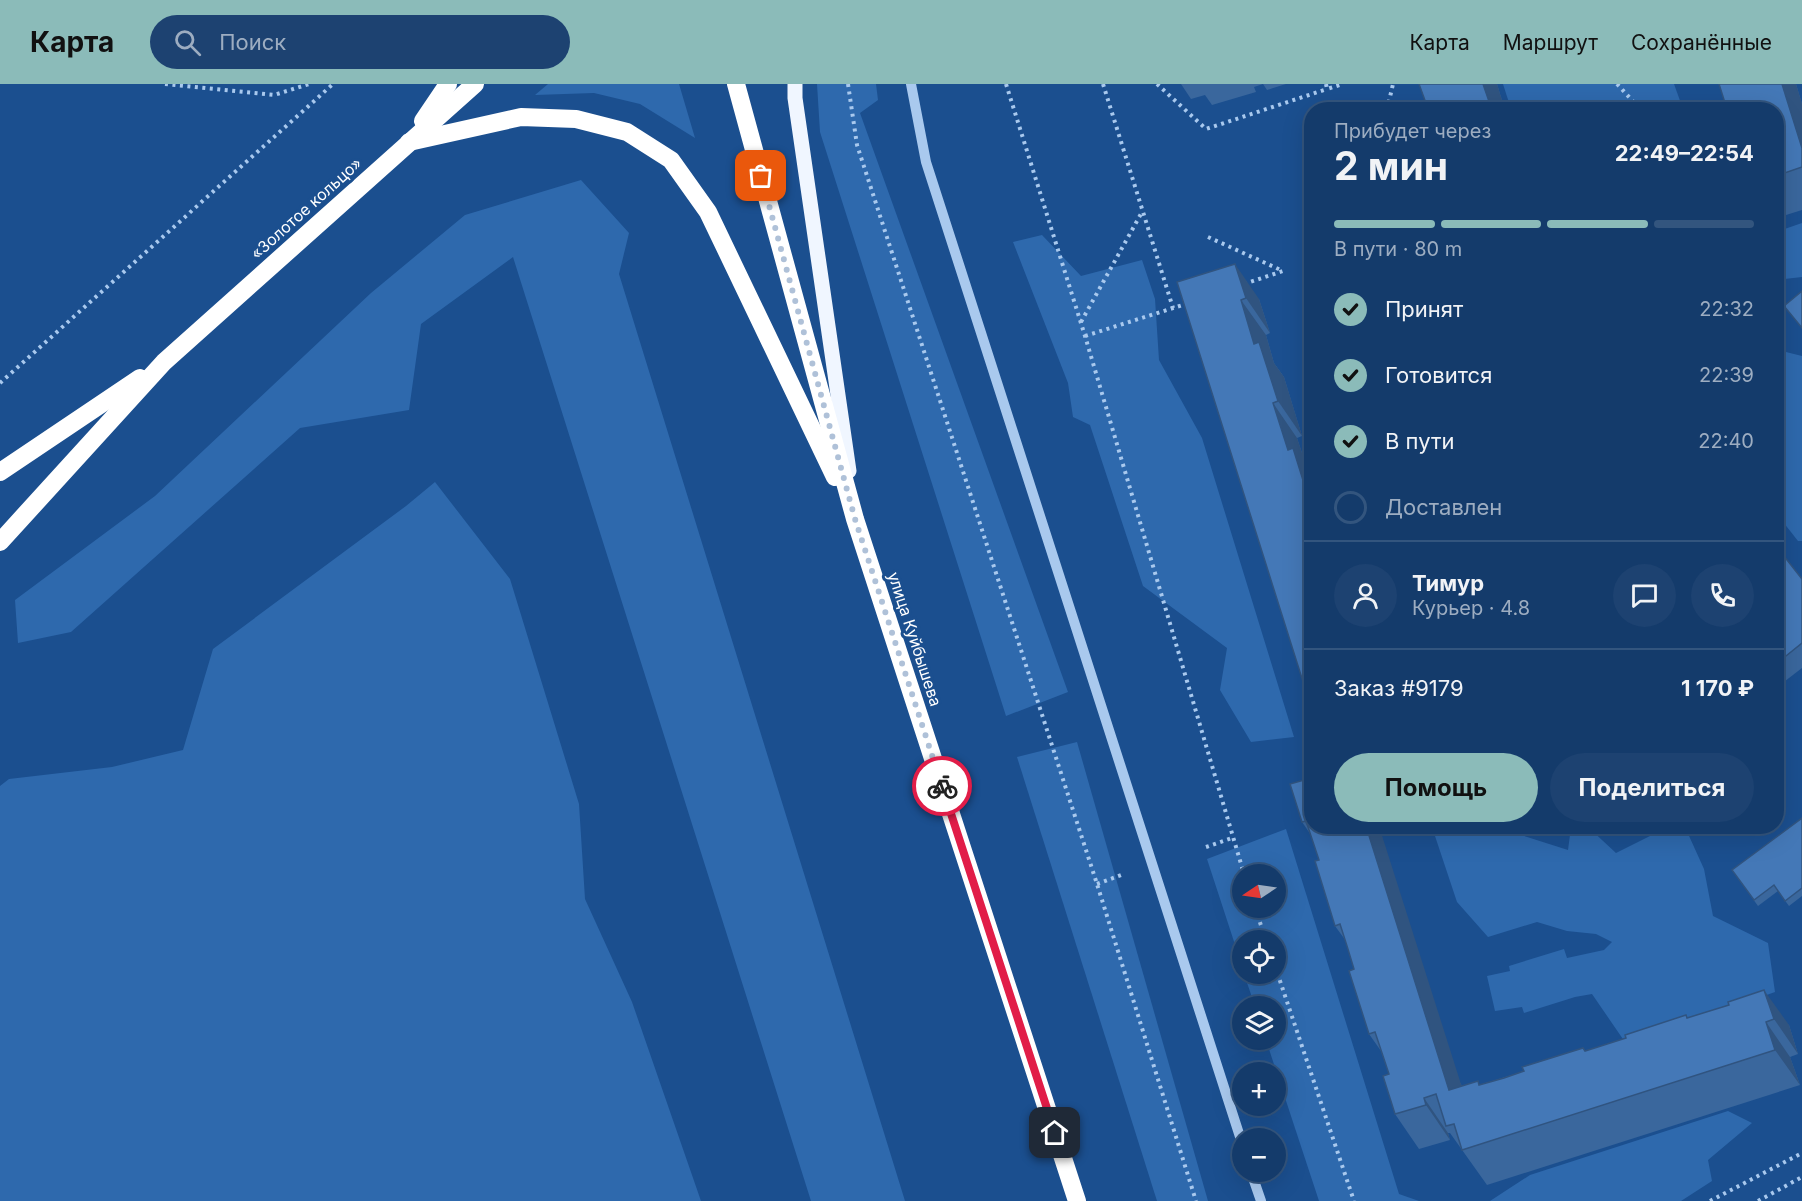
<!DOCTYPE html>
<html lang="ru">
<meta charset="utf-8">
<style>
:root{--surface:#143b6b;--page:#1d4271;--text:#f1f3f6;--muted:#9dadc1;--line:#33557e;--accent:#8bbbb9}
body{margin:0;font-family:Inter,sans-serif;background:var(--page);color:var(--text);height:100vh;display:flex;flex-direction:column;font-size:22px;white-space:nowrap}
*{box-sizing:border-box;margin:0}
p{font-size:20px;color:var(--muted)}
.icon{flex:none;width:33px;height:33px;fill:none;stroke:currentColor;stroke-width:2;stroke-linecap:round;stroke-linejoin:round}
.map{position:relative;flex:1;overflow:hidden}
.panel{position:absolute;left:1304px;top:18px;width:480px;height:732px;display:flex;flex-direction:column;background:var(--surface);border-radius:24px;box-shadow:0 6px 24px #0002,0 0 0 2px var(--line)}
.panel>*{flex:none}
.needle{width:39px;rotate:257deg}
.tools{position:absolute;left:1232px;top:780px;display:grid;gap:12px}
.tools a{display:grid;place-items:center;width:54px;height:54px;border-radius:50%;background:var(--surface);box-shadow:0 6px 24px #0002,0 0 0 2px var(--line);font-size:30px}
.pin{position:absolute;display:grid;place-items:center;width:51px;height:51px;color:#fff;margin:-26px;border-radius:12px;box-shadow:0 3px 9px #0006}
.courier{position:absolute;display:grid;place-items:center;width:60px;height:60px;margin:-30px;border:4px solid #e11d48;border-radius:50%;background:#fff;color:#222;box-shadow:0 2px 8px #0007}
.summary em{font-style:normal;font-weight:700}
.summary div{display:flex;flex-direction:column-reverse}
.summary{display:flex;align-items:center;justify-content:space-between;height:102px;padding:0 30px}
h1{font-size:39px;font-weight:700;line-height:45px}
.bar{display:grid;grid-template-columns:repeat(4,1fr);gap:9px 6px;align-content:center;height:72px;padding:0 30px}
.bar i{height:8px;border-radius:4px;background:var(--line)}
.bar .on{background:var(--accent)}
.bar p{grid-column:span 4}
.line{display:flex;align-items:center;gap:15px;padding:0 30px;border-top:2px solid var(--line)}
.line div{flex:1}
.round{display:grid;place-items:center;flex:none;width:63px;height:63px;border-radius:32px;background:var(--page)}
ol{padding:0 30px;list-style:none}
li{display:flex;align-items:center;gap:18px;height:66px}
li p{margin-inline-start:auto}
li .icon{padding:6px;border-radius:50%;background:var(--accent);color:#111;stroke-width:4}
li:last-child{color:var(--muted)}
li i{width:33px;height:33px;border:3px solid var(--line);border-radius:50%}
.primary-button{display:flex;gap:12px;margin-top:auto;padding:12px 30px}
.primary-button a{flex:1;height:69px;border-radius:36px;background:var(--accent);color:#111;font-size:24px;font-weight:700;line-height:69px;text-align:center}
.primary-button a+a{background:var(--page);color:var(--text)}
header{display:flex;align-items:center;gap:36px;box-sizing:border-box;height:84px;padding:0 30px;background:var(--accent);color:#111}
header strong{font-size:28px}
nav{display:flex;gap:33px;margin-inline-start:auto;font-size:21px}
.search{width:420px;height:54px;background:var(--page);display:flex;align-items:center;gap:15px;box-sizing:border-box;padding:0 21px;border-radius:33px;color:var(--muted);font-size:22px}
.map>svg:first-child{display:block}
</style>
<header>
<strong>Карта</strong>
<div class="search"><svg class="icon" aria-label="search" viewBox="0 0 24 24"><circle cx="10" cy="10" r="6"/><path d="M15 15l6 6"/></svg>Поиск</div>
<nav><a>Карта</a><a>Маршрут</a><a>Сохранённые</a></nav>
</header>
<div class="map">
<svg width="1802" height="1117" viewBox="0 0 1802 1117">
<rect width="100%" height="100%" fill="#1b4f8f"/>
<g fill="#2e69ad" fill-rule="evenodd">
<polygon points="548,0 679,0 695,54 640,20 594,9 535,11"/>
<polygon points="817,0 876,0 878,16 860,29 1068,608 1006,632 820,48"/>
<polygon points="1503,0 1674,0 1683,25 1511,25"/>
<polygon points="581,96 629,149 619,190 905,1117 811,1117 513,173 421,240 409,326 300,344 71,548 18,559 15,516 155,412 371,209 465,131"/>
<polygon points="1802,139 1802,193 1776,196 1776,148"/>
<polygon points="1042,151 1081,192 1142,176 1155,215 1159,276 1202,354 1294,653 1251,658 1220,606 1227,564 1143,502 1090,341 1073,333 1068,299 1013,158"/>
<polygon points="1782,267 1802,272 1802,457 1798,457 1776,429 1776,304"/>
<polygon points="435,398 510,495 579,720 585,815 632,918 701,1117 0,1117 0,702 9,695 112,683 183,666 213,565 406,422"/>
<polygon points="1077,658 1208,1117 1157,1117 1017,673"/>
<polygon points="1432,743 1496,743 1568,766 1571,743 1588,743 1616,769 1668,743 1685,743 1704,785 1713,832 1768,859 1775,908 1627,961 1592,910 1575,913 1524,929 1522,923 1495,927 1487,892 1510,887 1509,882 1564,865 1567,874 1604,866 1612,858 1596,850 1567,847 1537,838 1488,853 1457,818"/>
<path d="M 1286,745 L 1399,1110 L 1419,1117 L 1319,1117 L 1266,956 L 1275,956 L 1275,922 L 1255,922 L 1244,890 L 1275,890 L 1275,856 L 1242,856 L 1242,882 L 1207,775 ZM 1242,790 L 1275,790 L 1275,824 L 1242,824 Z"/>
<polygon points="1728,1027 1752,1039 1708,1076 1712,1097 1681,1117 1490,1117 1530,1091"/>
</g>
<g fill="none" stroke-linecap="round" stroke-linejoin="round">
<g stroke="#a9c9ee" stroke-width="4" stroke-dasharray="3 4.5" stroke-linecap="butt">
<polyline points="165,0 274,11 309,0"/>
<polyline points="848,0 857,61 1097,800 1196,1117"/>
<polyline points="1006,0 1085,252 1244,790"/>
<polyline points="1103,0 1173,224"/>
<polyline points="1157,0 1206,45 1327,5"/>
<polyline points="1326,0 1327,5 1343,0"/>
<polyline points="1617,0 1641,26"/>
<polyline points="1387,26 1393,0"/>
<polyline points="1208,153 1283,187"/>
<polyline points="1244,200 1283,187"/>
<polyline points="1081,238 1142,128"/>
<polyline points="1085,252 1189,219"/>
<polyline points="0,299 333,0"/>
<polyline points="1206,763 1232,754"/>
<polyline points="1097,800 1124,790"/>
<polyline points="1255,824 1266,856"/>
<polyline points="1275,882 1354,1117"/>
<polyline points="1710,1117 1802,1069"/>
<polyline points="1758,1117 1802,1093"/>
</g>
<g stroke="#a9c9ee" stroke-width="10">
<polyline points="911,0 926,78 1242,1059"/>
<polyline points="1251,1088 1261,1117"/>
</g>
<polyline stroke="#f0f6ff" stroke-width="15" points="795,0 795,14 849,387"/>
<g stroke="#fff" stroke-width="18">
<polyline points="736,0 855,435 1077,1117"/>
<polyline points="423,37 448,0"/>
<polyline points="409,58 521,33 576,35 627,48 671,76 708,128 835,393"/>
<polyline points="0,388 140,294"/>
<polyline points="0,458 164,278 475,0"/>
</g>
</g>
<g fill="#3a679d">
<polygon points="1181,0 1286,0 1267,6 1263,0 1254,3 1256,8 1212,21 1205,11 1191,15"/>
<polygon points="1419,0 1497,0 1505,26 1429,26 1427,22"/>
<polygon points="1719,0 1796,0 1802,20 1802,126 1776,134 1776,26 1729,26 1726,22"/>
<polygon points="1177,198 1259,215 1270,249 1266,251 1274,279 1284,293 1302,352 1297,354 1307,384 1311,390 1311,623"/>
<polygon points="1776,462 1802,495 1802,584 1776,604"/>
<polygon points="1290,700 1462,1002 1480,1001 1524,987 1583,964 1585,967 1626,954 1686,931 1688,934 1729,921 1728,918 1789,941 1798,970 1790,973 1800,1001 1487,1101 1450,1049 1448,1049 1450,1056 1419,1065 1395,1030 1389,990 1381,967 1369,950 1354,885 1346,857 1335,842 1319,776 1311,751 1302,738"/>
<polygon points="1802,734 1802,812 1789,822 1778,807 1758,822 1732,786"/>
</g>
<g fill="#305480">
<polygon points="1483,0 1497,0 1505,26 1492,26"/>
<polygon points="1782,0 1796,0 1802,20 1802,64"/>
<polygon points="1235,180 1259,215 1270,249 1246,214"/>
<polygon points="1241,216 1266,251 1274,279 1284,293 1302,352 1278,317 1254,260"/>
<polygon points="1273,319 1297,354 1307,384 1311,390 1311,422 1288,366"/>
<polygon points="1366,742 1379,742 1474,1041 1449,1006"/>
<polygon points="1764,906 1789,941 1798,970 1774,935"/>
<polygon points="1766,938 1790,973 1800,1001 1775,966"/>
<polygon points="1424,1014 1448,1049 1450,1056 1426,1021"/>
</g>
<g fill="#4478b7" stroke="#305480" stroke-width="1.5">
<polygon points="1419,0 1483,0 1492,26 1432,26 1430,20 1427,22"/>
<polygon points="1719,0 1782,0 1802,64 1802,83 1776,92 1776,26 1733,26 1731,20 1726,22"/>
<polygon points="1235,180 1246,214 1241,216 1254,260 1259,258 1278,317 1273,319 1288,366 1293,364 1311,422 1311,427 1308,428 1311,438 1311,623 1177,198"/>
<polygon points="1802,207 1802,244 1784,222"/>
<polygon points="1776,462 1802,495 1802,559 1776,580"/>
<polygon points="1311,694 1311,742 1366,742 1449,1006 1478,997 1479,1001 1504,994 1524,987 1522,983 1583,964 1585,967 1626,954 1625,951 1686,931 1687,934 1729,921 1728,918 1764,906 1774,935 1766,938 1775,966 1462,1066 1454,1040 1446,1042 1436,1010 1424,1014 1426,1021 1395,1030 1383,992 1389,990 1375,948 1369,950 1349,887 1354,885 1347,862 1340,840 1335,842 1315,777 1319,776 1306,737 1302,738 1290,700"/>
<polygon points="1802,734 1802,804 1785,817 1774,801 1754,816 1732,786"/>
</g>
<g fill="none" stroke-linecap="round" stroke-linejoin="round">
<polyline stroke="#afc1d8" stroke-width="6" stroke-dasharray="0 10.8" points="761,92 855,435 942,702"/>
<polyline stroke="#e11d48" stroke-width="8" points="942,702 1055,1049"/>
</g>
<g text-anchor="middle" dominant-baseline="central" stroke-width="6" stroke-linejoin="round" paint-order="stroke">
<g font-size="16" fill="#fff" stroke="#1b4f8f">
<text transform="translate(306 124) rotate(-42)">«Золотое кольцо»</text>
<text transform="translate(915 555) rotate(72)">улица Куйбышева</text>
</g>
</g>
</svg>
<div class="tools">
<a><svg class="needle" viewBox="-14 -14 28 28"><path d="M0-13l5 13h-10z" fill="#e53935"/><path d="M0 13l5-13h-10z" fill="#9dadc1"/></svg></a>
<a><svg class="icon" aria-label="locate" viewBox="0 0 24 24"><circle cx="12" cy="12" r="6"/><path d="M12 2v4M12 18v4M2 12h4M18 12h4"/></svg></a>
<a><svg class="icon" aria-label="layers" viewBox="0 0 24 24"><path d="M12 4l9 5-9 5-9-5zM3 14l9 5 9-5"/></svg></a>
<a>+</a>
<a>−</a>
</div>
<div class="pin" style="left:761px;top:92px;background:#ea580c"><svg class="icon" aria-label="bag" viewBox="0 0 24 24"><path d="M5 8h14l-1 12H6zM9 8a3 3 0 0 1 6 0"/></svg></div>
<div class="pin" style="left:1055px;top:1049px;background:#1f2937"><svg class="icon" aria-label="home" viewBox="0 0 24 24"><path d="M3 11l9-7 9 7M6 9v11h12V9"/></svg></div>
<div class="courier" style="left:942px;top:702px"><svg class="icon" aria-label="bike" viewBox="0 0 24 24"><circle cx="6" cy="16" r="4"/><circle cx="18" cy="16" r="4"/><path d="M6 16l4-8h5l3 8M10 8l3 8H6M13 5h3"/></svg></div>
<section class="panel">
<div class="summary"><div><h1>2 мин</h1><p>Прибудет через</p></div><em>22:49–22:54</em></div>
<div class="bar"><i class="on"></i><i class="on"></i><i class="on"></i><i></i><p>В пути · 80 m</p></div>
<ol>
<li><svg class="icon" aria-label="check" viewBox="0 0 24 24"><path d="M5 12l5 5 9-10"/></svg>Принят<p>22:32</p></li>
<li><svg class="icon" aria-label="check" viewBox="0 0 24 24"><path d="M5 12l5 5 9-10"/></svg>Готовится<p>22:39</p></li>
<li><svg class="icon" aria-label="check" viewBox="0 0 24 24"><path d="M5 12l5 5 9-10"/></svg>В пути<p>22:40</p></li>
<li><i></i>Доставлен</li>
</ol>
<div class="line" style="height:108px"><a class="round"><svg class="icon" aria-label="person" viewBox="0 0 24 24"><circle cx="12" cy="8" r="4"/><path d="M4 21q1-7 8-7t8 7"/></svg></a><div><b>Тимур</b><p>Курьер · 4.8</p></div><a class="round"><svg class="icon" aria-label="chat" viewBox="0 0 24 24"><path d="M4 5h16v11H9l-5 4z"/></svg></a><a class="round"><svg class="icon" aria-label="phone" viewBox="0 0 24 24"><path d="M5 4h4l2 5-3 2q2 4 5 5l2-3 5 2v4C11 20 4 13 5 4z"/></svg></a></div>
<div class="line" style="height:78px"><div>Заказ #9179</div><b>1 170 ₽</b></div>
<div class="primary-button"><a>Помощь</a><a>Поделиться</a></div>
</section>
</div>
